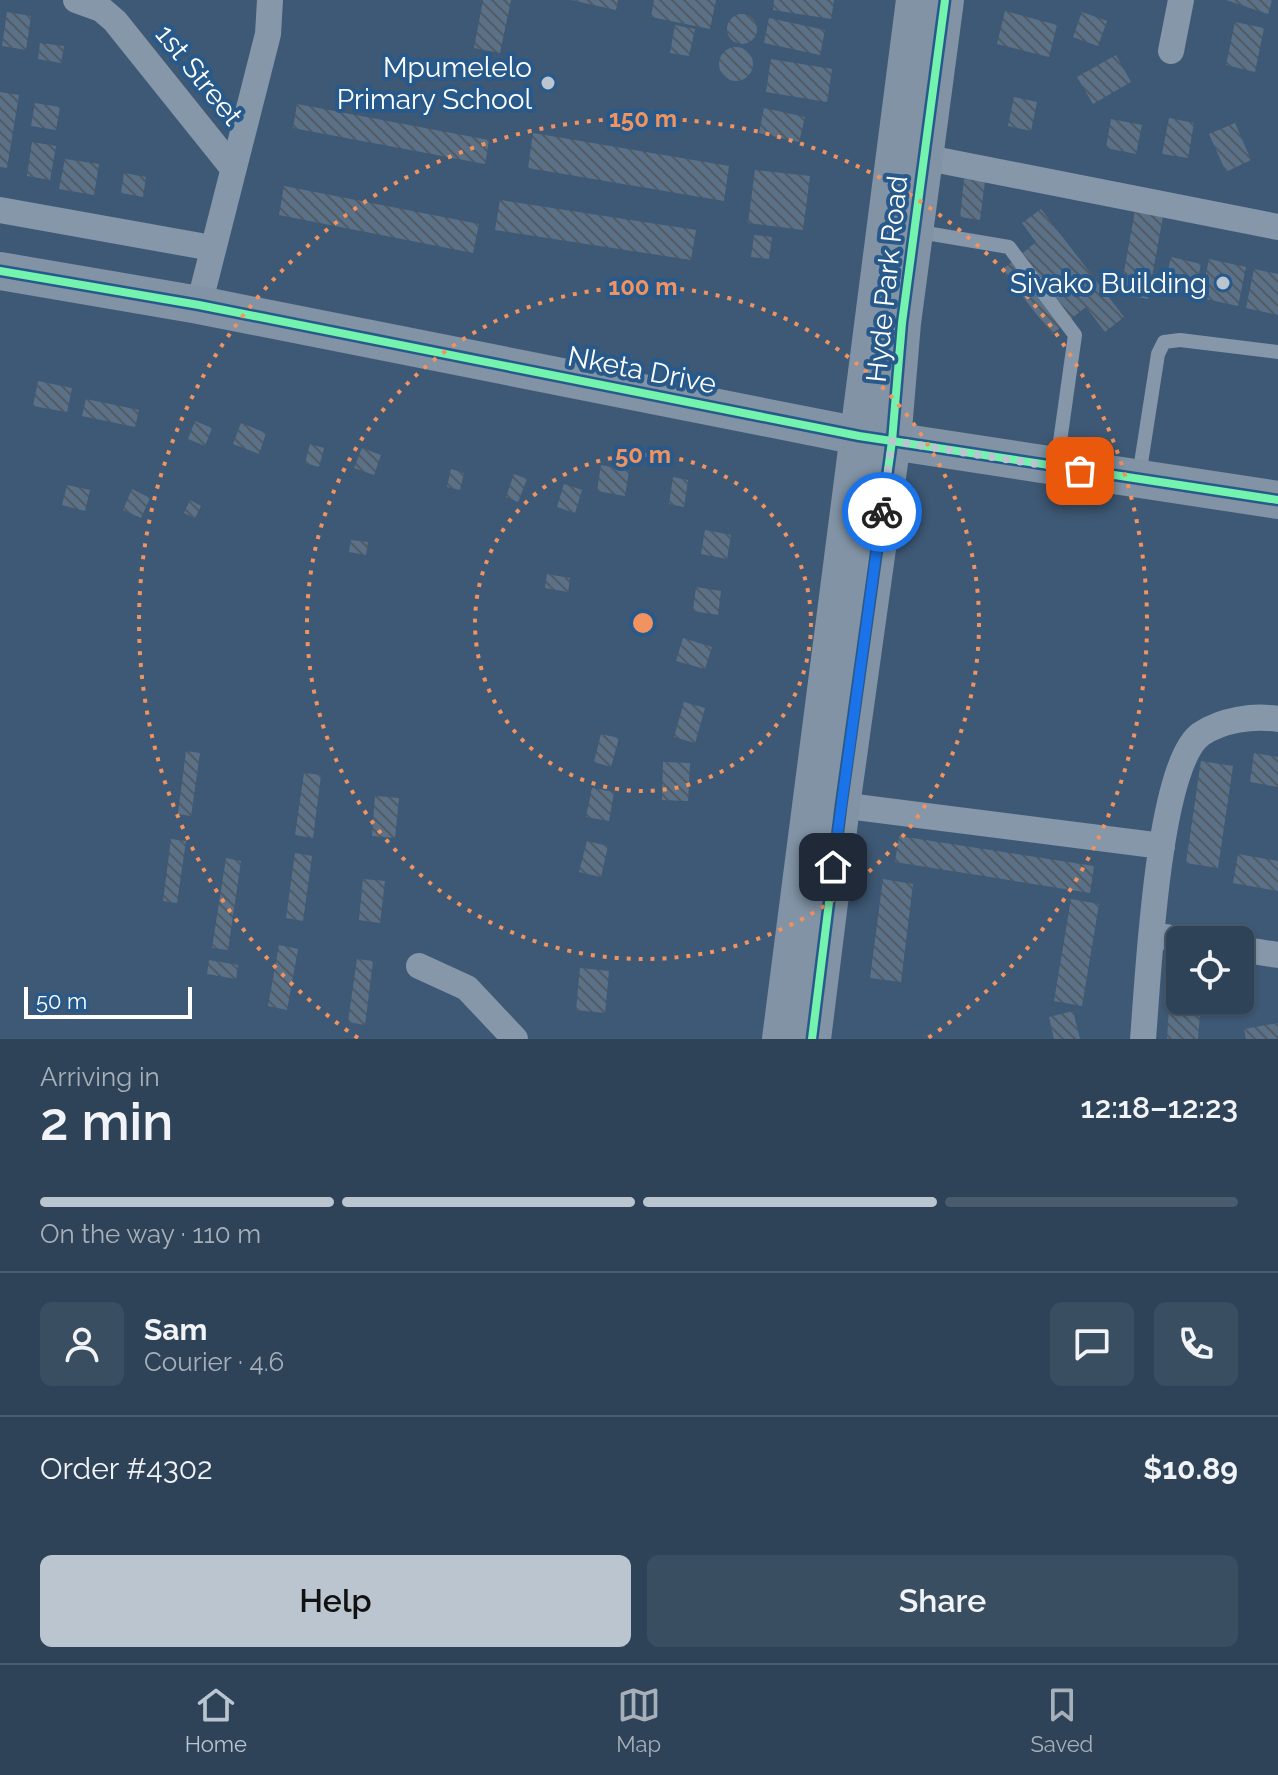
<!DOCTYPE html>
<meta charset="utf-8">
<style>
:root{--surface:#2e4358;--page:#3a4e61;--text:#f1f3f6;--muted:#a7b0ba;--line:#495c6e;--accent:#bbc5cf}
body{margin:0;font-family:Raleway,sans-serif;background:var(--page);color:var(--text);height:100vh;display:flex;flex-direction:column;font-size:30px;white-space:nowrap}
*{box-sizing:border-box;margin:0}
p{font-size:26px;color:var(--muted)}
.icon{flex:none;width:44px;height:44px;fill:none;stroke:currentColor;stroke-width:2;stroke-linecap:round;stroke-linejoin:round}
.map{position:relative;height:1039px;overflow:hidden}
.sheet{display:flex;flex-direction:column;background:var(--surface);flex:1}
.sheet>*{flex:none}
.buttons{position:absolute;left:1166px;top:926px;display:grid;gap:16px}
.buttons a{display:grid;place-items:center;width:88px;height:88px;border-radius:12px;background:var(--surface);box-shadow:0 2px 6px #0004,0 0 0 2px var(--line);font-size:40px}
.scale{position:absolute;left:24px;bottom:20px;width:168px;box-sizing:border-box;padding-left:8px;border:4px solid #fff;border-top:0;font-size:22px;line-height:28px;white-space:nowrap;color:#fff;-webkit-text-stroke:6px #28598b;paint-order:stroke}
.pin{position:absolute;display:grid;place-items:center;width:68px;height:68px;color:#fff;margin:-34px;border-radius:16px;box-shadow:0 4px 12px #0006}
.courier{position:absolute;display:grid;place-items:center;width:80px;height:80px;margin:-40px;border:6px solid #1a73e8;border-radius:50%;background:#fff;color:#222;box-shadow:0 2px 10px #0007}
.summary em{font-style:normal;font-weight:600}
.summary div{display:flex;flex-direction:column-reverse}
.summary{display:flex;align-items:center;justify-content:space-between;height:136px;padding:0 40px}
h1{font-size:52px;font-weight:600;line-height:60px}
.bar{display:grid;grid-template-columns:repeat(4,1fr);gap:12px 8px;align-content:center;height:96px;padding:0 40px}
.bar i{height:10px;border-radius:6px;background:var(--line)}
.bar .selected{background:var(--accent)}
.bar p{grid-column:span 4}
.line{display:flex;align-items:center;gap:20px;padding:0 40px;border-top:2px solid var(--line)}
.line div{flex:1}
.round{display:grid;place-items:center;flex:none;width:84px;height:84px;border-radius:12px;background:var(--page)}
.button{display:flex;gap:16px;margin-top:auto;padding:16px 40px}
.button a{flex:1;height:92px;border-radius:12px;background:var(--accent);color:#111;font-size:32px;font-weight:600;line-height:92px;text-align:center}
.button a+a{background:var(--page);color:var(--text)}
.dock{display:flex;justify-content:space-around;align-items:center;height:112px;border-top:2px solid var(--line);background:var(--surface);font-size:22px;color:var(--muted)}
.dock a{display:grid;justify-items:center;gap:4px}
.dock .selected{color:var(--accent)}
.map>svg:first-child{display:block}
</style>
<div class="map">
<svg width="1278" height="1039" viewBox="0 0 1278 1039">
<defs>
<pattern id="building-back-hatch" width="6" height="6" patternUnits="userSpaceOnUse" patternTransform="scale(2)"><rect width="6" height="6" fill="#5b7187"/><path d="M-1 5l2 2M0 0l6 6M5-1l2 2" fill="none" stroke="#525b64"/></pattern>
</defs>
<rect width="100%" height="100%" fill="#3e5975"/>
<g fill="url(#building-back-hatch)">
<polygon points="483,0 511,0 500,53 474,48"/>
<polygon points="571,0 618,0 616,10"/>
<polygon points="654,0 716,0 710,29 651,17"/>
<polygon points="774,0 834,0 831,19 773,10"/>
<polygon points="1226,0 1272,0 1268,14"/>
<polygon points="1005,11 1057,25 1049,57 997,44"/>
<polygon points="7,12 31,16 26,50 2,46"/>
<polygon points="1082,12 1107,21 1098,46 1073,37"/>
<circle cx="742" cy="29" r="15"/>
<polygon points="769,18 825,30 820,55 764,43"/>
<polygon points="1235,22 1264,28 1255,72 1226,65"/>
<polygon points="675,25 695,29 689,56 670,53"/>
<polygon points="40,43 64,46 61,63 38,59"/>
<circle cx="736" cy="64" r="17"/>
<polygon points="1116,55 1131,82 1093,104 1077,77"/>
<polygon points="771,59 832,69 827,102 766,92"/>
<polygon points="0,92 19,95 7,168 0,167"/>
<polygon points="1014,97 1037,102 1031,131 1008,126"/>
<polygon points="35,103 60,107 56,130 31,126"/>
<polygon points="297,104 489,140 485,164 293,128"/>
<polygon points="764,108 805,117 799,142 759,133"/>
<polygon points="1169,118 1194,123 1188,158 1162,154"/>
<polygon points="1111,119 1142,125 1136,154 1106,148"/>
<polygon points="1235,123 1251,160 1226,172 1209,134"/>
<polygon points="533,133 729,166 724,201 528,168"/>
<polygon points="32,142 56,146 50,180 27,176"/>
<polygon points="65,159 99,164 94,195 59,189"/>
<polygon points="755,170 810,176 803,230 748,223"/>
<polygon points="124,173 146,177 143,197 121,193"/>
<polygon points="964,179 985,181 980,220 960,217"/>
<polygon points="284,186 479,224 473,253 279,215"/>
<polygon points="500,200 696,230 691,260 495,230"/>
<polygon points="1041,209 1124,317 1105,332 1086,307 1052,334 1002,270 1036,242 1022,223"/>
<polygon points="1135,211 1163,216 1148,299 1120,294"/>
<polygon points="754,235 772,237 769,259 751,257"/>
<polygon points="1171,257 1201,264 1194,295 1164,288"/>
<polygon points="1209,259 1246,267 1238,306 1201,298"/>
<polygon points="1254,269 1278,274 1278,315 1246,308"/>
<polygon points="38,381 72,388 67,412 33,406"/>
<polygon points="86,399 139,410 135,427 82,416"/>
<polygon points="195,421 212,428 205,446 188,439"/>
<polygon points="241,423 266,433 259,454 233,444"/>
<polygon points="310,444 324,448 319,467 305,463"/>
<polygon points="362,448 381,455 374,475 354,468"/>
<polygon points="601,465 629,471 625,496 597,491"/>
<polygon points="451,469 464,473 460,490 447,487"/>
<polygon points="514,474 527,479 518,502 506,497"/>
<polygon points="673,477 688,480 684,507 669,504"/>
<polygon points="564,484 582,490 575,513 557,507"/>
<polygon points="67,485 90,490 85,511 62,505"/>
<polygon points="132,489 150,498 141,518 123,510"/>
<polygon points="190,500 201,506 195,518 184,513"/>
<polygon points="705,530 731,535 727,559 701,554"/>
<polygon points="351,540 368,542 366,555 349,552"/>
<polygon points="547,574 570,578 568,592 545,588"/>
<polygon points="696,587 721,591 718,615 693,611"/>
<polygon points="683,638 712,647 705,669 676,661"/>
<polygon points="684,702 705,708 695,743 674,737"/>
<polygon points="601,734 619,738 611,767 594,762"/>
<polygon points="186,751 200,753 191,816 178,814"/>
<polygon points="1254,753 1278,757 1278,787 1250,782"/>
<polygon points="1201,761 1233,766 1218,868 1186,863"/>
<polygon points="663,762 690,763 688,801 662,800"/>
<polygon points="304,773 321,775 313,838 295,835"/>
<polygon points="592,788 614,792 609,821 586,817"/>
<polygon points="375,796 399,798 395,838 372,836"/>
<polygon points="899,836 1094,866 1090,893 895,862"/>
<polygon points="171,839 186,841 177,903 163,901"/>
<polygon points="587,841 608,846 601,877 579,872"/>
<polygon points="295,853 312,856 303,921 286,918"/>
<polygon points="1238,854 1278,861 1278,891 1233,883"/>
<polygon points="226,858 241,861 228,950 212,948"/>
<polygon points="363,879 385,881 380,923 359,920"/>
<polygon points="883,879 913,884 901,982 870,978"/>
<polygon points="1071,899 1099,904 1082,1006 1054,1001"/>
<polygon points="279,945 298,949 287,1010 268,1006"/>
<polygon points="357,959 373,961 365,1025 348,1022"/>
<polygon points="209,960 238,965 236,979 207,974"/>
<polygon points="1172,963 1180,964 1180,1000 1201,1000 1198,1039 1167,1039"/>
<polygon points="580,968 609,971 605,1013 576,1010"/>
<polygon points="1073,1011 1080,1039 1054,1039 1049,1017"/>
<polygon points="1278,1023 1278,1039 1246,1039 1244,1029"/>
</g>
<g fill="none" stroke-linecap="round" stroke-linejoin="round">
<g stroke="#8597a9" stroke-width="14">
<polyline points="914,231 1009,247 1075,335 1057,463"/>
<polyline points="1139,476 1158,354 1164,342 1180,340 1278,352"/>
</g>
<g stroke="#8597a9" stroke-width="26">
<polyline points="76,0 101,9 115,21 232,167"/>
<polyline points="1171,51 1181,0"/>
<polyline points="923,157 1278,227"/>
<polyline points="0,210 212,248"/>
<polyline points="199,305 268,34 270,0"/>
<polyline points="824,803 1162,846"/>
<polyline points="1152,935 1186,940"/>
<polyline points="1240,949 1278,955"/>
<polyline points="419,966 467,988 515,1039"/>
<path d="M 1143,1039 C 1148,982 1157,765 1201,734 C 1222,720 1253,715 1278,719"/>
</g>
<g stroke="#8193a5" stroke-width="38">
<polyline points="0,271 199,305 859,436 1278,500"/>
<polyline points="781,1039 915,0"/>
<polyline points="812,1039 841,806 892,441 902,323 945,0"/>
</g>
<g stroke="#28598b" stroke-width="13">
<g id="cycleway">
<polyline points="0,271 199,305 859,436 1278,500"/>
<polyline points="812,1039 841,806 892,441 902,323 945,0"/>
</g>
</g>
<use href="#cycleway" stroke="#73f3ae" stroke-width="8"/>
</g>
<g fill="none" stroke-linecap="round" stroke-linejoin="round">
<polyline stroke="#bbc5cf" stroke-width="8" stroke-dasharray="0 14.4" points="882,512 892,441 1080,471"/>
<polyline stroke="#1a73e8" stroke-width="10" points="833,867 882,512"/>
</g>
<g fill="none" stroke="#f09361" stroke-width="4" stroke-dasharray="4 8">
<circle cx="643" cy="623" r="168"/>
<circle cx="643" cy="623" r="336"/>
<path d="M358 1038A504 504 0 1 1 928 1038"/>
</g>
<g fill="#bbc5cf" stroke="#28598b" stroke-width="3">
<circle cx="548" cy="83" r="8"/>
<circle cx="1223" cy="283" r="8"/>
</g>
<g text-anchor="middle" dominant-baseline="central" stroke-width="8" stroke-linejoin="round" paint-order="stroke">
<g font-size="28" fill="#fff" stroke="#28598b" text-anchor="end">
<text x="532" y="67">Mpumelelo<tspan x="532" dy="32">Primary School</tspan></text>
<text x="1207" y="283">Sivako Building</text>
</g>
<g font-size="28" fill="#fff" stroke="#28598b">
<text transform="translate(199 75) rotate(51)">1st Street</text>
<text transform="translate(887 279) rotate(-84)">Hyde Park Road</text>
<text transform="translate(642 370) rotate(11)">Nketa Drive</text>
</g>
</g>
<circle cx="643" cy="623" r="12" fill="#f09361" stroke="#28598b" stroke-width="4"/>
<g font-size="24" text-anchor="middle" font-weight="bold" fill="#f09361" stroke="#28598b" stroke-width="8" stroke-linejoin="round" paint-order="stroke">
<text x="643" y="127">150 m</text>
<text x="643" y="295">100 m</text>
<text x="643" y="463">50 m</text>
</g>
</svg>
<div class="buttons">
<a><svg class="icon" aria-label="locate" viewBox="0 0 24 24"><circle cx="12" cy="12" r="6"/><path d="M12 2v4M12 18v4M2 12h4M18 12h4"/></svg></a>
</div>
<div class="scale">50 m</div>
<div class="pin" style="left:1080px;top:471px;background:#ea580c"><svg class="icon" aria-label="bag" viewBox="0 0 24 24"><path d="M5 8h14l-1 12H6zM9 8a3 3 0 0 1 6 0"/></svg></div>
<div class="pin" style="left:833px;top:867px;background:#1f2937"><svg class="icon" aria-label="home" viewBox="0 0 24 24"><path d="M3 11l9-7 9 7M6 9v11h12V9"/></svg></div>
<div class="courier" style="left:882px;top:512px"><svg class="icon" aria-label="bike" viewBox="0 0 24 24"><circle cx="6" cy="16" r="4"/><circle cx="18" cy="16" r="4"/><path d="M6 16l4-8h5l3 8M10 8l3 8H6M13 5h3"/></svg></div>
</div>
<section class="sheet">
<div class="summary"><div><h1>2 min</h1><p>Arriving in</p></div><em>12:18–12:23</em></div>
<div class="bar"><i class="selected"></i><i class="selected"></i><i class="selected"></i><i></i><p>On the way · 110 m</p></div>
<div class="line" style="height:144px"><a class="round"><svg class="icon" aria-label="person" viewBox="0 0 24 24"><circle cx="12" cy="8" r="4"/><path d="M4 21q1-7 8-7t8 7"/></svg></a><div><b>Sam</b><p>Courier · 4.6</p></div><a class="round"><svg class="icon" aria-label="chat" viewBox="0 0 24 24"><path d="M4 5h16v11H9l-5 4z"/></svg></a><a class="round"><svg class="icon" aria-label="phone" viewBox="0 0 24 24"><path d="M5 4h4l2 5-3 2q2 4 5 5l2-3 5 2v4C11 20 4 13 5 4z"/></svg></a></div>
<div class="line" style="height:104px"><div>Order #4302</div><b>$10.89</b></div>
<div class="button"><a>Help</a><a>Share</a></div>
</section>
<nav class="dock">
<a class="selected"><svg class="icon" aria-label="home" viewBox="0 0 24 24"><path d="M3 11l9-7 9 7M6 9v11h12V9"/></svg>Home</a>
<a><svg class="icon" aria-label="map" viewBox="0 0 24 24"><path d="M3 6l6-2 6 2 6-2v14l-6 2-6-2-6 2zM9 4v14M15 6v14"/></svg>Map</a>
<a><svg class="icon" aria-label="saved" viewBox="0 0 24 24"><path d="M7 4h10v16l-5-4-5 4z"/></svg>Saved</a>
</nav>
